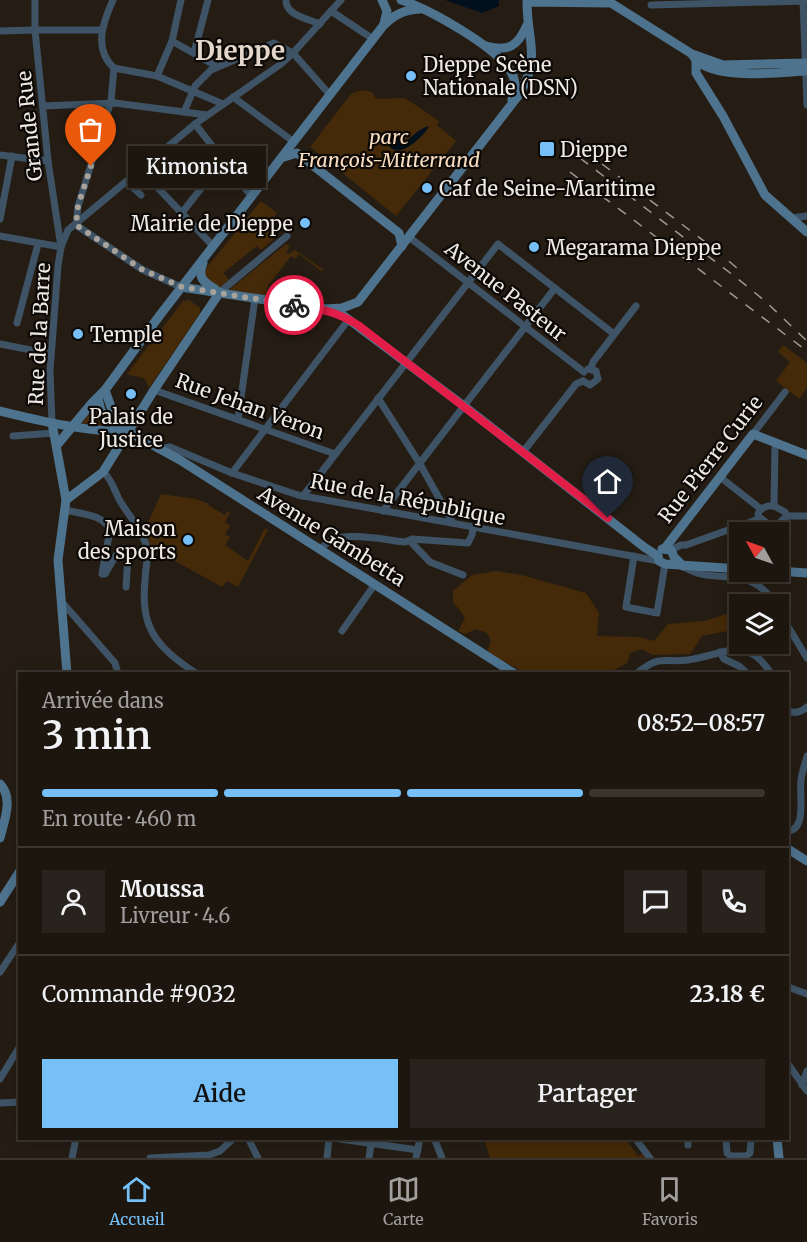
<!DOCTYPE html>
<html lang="fr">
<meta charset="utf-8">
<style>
:root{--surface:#1c160f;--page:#29231d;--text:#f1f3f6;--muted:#a09f9e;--line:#3a352f;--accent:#76c0f7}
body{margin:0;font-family:Merriweather,serif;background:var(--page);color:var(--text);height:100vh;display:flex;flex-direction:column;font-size:22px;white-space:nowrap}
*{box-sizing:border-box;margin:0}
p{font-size:20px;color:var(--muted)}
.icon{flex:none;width:33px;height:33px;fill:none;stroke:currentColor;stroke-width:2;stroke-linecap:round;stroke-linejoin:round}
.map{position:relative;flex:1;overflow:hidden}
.side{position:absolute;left:18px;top:672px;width:771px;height:468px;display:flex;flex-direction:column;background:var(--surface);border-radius:0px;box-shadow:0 3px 15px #0003,0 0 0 2px var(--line)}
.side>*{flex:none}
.needle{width:39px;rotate:310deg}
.tools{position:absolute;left:729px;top:522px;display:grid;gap:12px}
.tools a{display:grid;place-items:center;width:60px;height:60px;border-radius:0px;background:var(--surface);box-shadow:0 3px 15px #0003,0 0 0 2px var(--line);font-size:30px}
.pin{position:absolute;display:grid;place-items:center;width:51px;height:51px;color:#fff;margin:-62px -26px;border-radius:50% 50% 50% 0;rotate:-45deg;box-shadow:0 0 6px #0007}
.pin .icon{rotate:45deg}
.courier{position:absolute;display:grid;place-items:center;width:60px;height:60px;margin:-30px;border:4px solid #e11d48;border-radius:50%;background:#fff;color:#222;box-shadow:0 2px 8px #0007}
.bubble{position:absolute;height:42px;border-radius:0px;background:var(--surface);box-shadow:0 3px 15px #0003,0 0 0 2px var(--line);font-size:20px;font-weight:600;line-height:42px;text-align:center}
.head em{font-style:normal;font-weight:600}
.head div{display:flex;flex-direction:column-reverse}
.head{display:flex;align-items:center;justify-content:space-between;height:102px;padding:0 24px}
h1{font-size:39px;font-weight:600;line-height:45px}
.bar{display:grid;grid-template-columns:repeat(4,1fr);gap:9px 6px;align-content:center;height:72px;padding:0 24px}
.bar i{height:8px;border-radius:4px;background:var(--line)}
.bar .selected{background:var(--accent)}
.bar p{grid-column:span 4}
.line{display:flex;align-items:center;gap:15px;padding:0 24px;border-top:2px solid var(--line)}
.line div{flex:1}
.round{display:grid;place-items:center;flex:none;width:63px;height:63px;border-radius:0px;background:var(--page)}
.primary-button{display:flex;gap:12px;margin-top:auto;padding:12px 24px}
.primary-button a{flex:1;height:69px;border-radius:0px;background:var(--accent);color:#111;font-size:24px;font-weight:600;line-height:69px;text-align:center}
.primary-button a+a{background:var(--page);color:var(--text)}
.tabs{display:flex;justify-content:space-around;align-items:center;height:84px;border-top:2px solid var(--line);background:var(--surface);font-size:16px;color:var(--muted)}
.tabs a{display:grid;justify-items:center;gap:3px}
.tabs .selected{color:var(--accent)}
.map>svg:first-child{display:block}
</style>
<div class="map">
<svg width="807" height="1158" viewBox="0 0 807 1158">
<rect width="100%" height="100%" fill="#251d14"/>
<g fill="#442a08">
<polygon points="362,90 372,92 376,99 405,98 439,121 437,125 456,141 396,216 310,147 351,94"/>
<polygon points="261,201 277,213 266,228 273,240 261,250 257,246 223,273 229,280 219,288 206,283 203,272"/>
<polygon points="286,244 290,246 286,252 289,254 295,250 324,270 321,271 299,254 295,259 291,256 268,286 265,298 229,290"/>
<path d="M 189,300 L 200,308 L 200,313 L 149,388 C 148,386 147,383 146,381 C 142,375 133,377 127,374 L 183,301 Z"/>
<polygon points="783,345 807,363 807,388 799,399 776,381 790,362 778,352"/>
<polygon points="95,407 109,427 108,428 82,423"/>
<polygon points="161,494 196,499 209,504 208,505 225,515 227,511 230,512 225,522 230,526 225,534 230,537 225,545 248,561 265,528 268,530 238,587 227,581 222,587 175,561 162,551 150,547 141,528 148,523"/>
<polygon points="496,571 521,575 586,593 599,613 597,636 639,637 654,641 668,624 705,621 739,610 739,631 727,631 702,636 690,654 652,655 642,649 630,653 627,663 609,673 525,673 487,652 491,641 487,633 476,629 465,634 458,631 465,618 460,610 453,603 453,591 472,575"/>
<polygon points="484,1139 626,1139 638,1156 643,1154 646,1158 490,1158"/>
</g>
<g fill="#01101c">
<polygon points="445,0 499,0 499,6 482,13"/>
<path d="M 429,126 C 425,135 406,153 395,150 C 387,147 383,139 375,136 L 384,132 C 413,153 405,133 429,126 Z"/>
</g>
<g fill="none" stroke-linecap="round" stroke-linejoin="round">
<g stroke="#3e5466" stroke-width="7">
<polyline points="35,0 35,30 48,161 61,247"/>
<path d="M 113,0 C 103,22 93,49 114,68"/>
<path d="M 286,0 C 285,15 308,19 320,24"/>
<polyline points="803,0 807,105"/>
<polyline points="651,5 807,1"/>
<polyline points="331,11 373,39"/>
<polyline points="0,31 35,30 101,30"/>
<polyline points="172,41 216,66"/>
<polyline points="194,53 208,0"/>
<polyline points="114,68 157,76 223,104"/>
<polyline points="157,76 172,41 181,0"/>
<polyline points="233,97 294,142"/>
<polyline points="43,106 115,103 207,115"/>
<polyline points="184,112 195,86 211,70 274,43 293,53 330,95"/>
<polyline points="195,124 252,197"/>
<polyline points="0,155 48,161"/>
<polyline points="141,170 213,246"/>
<polyline points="127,182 141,195"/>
<polyline points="181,214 223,160"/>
<polyline points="791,218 807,216"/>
<polyline points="0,219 12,156"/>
<polyline points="76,225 78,206 111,101 114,68"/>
<polyline points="76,225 143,270 181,287"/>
<polyline points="0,236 61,247"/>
<polyline points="409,237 584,372"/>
<polyline points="220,292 287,236"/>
<polyline points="17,323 38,244"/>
<polyline points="0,344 51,354"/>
<polyline points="591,369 593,362 636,306"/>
<polyline points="583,381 590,385 598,379 596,371 588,369"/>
<polyline points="154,390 335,454"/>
<polyline points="378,398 420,464 453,523"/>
<polyline points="238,419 255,298"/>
<polyline points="52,423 50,371 58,266 61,247 68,230 195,124 281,64 293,53 341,0"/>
<polyline points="753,434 785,392"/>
<polyline points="13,436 54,433"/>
<polyline points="158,449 170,447 232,473 298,495 659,561"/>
<polyline points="523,452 576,384 583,381"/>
<path d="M 103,472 C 112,479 115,492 120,501 C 131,519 144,532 148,552 C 140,615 140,637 197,674"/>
<polyline points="232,473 349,319"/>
<polyline points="720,477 761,509"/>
<polyline points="303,496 498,244 614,334"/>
<path d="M 768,506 L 774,506 L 785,512 L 787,516 L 778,524 L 768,524 L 758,516 C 758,510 762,508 768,506 Z"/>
<polyline points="774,506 775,443"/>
<path d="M 65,510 C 81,514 103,514 110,530 L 102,574 L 105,574 L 118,552 L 125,554 L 128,557 L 126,587"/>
<polyline points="383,511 555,288"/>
<polyline points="787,516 807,516"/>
<polyline points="410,541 430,562 463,575"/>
<path d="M 321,550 C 332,527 384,540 405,542 L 412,539 L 468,543 L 472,535 L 473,528"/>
<polyline points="671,550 681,545 686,545 759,519"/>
<polyline points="634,556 626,607 657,613 665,564"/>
<path d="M 683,566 C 715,588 749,561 775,604"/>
<polyline points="62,602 115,663 118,674"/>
<polyline points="778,610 807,658"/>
<polyline points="342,631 375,584"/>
<polyline points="720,652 724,659 739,666 748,674"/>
<path d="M 636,674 C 661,654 661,663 688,660 C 724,655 747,634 771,674"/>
<path d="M 788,711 C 795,714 801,712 807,707"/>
<path d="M 788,831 C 807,829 799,796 801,780 C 802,772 805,764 807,756"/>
<polyline points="0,972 20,942"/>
<polyline points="788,987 807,994"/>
<polyline points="788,1064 807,1091"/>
<polyline points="0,1079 20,1046"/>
<polyline points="802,1085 807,1071"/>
<polyline points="0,1103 20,1102"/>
<polyline points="248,1138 258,1158"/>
<polyline points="333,1138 418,1150"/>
<polyline points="434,1138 442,1158"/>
<polyline points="635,1138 650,1158"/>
<polyline points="688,1138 688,1145"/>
<polyline points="726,1138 727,1153 731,1156 746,1156 750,1153 751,1138"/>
<polyline points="72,1158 76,1138"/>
<polyline points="150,1158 209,1155 220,1151 234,1138"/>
<polyline points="327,1158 329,1138"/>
<polyline points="369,1158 371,1144"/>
<polyline points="416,1158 420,1138"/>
</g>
<g stroke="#4e738e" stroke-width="9">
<polyline points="382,0 387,11 384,24"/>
<path d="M 401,0 C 429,9 497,47 511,72 C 517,82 515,90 512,100"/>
<path d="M 486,46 C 509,52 518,46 527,25"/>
<path d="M 693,56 C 709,82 780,72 807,71"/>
<polyline points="696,60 696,73 723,116 765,195 807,232"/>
<polyline points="284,157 297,153 399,233 402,246"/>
<path d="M 203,263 C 197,277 203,282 215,289"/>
<polyline points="181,287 325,309 344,316 464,406 644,547 658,556"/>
<path d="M 325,309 L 342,308 L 358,302 L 518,96 C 542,58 527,42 527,2 L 611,3 L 692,54 L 723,65 L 807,63"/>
<polyline points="105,390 111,407 126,430"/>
<polyline points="98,398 101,411 113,423 180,460 515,674"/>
<path d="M 0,411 C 41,421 83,431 125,432"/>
<polyline points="52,423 66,500 58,560 67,674"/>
<path d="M 57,445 L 92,403 L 105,390 L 160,315 L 383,26 C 395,14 404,10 420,9"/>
<polyline points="66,500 103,472 154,390 220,292"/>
<polyline points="665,548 753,434 807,455"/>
<polyline points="662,549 671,550 674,557 683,566"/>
<polyline points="658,556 659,561 665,564 740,569"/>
<polyline points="778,571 807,573"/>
<path d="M 0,784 C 14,798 4,821 0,838"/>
<polyline points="788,849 807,861"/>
<polyline points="0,902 20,871"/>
<polyline points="777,1138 779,1158"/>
</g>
<g stroke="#a09a92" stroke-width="1.5" stroke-dasharray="10 10" stroke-linecap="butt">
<polyline points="580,158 738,279 765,301 807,341"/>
<polyline points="602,164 712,247 737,268"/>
<polyline points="570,172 807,351"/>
</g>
</g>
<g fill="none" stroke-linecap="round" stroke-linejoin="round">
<polyline stroke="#a8a29b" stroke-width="6" stroke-dasharray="0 10.8" points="91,166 78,206 76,225 143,270 182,287 294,305"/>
<path stroke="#e11d48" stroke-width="8" d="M 294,305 C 320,309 336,311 358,325 L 608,518"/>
</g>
<g fill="#76c0f7" stroke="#0b0805" stroke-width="2">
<circle cx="411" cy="76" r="6"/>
<rect x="539" y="141" width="16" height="16" rx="3"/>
<circle cx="427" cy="188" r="6"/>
<circle cx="305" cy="223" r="6"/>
<circle cx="534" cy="247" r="6"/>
<circle cx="78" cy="334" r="6"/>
<circle cx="131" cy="394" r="6"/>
<circle cx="188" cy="540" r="6"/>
</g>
<g text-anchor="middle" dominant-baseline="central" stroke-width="4.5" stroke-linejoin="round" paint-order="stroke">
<g font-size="20" fill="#efe9e3" stroke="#0b0805" text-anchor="start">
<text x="423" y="64">Dieppe Scène<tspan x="423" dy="23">Nationale (DSN)</tspan></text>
<text x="560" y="149">Dieppe</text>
<text x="439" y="188">Caf de Seine-Maritime</text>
<text x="293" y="223" text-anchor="end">Mairie de Dieppe</text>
<text x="546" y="247">Megarama Dieppe</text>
<text x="90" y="334">Temple</text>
<text x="131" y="416" text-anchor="middle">Palais de<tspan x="131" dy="23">Justice</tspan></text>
<text x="176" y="528" text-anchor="end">Maison<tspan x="176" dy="23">des sports</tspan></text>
</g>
<g font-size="20" fill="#efe9e3" stroke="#0b0805">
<text transform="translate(29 126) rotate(-96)">Grande Rue</text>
<text transform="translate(506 291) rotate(38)">Avenue Pasteur</text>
<text transform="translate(39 334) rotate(-87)">Rue de la Barre</text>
<text transform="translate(250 406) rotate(20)">Rue Jehan Veron</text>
<text transform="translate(710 459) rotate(-52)">Rue Pierre Curie</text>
<text transform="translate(408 499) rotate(11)">Rue de la République</text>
<text transform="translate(332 536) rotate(32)">Avenue Gambetta</text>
</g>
<g font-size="20" font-style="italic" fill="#f8ddc1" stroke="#0b0805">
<text x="389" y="136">parc<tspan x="389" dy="23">François-Mitterrand</tspan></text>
</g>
<g font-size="26" font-weight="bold" fill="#e3d7cc" stroke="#0b0805">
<text x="240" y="50">Dieppe</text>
</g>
</g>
</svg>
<div class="tools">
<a><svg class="needle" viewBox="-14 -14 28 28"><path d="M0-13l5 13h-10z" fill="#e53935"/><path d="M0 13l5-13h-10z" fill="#a09f9e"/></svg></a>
<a><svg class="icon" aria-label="layers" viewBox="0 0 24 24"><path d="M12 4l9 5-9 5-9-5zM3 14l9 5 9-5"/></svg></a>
</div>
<div class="pin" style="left:91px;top:166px;background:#ea580c"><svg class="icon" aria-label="bag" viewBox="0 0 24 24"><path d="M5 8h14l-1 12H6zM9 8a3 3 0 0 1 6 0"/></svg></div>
<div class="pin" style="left:608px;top:518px;background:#1f2937"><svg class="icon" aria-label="home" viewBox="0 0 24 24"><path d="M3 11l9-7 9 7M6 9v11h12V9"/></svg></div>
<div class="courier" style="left:294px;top:305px"><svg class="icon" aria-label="bike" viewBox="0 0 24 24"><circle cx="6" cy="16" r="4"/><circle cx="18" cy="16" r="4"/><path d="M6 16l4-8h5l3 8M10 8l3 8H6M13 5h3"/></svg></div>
<div class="bubble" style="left:128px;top:146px;width:138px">Kimonista</div>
<section class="side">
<div class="head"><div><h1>3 min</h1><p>Arrivée dans</p></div><em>08:52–08:57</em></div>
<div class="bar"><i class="selected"></i><i class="selected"></i><i class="selected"></i><i></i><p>En route · 460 m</p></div>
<div class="line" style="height:108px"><a class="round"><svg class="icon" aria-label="person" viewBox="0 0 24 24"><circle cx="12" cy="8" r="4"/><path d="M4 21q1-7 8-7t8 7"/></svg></a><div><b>Moussa</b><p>Livreur · 4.6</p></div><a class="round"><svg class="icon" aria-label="chat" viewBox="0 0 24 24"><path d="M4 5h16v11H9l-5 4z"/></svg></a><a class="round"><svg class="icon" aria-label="phone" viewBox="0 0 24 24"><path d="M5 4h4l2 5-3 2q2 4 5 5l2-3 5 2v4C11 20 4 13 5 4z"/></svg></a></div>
<div class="line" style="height:78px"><div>Commande #9032</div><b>23.18 €</b></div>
<div class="primary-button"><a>Aide</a><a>Partager</a></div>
</section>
</div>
<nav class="tabs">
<a class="selected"><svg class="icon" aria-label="home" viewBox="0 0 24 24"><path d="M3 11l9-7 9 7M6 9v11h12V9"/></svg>Accueil</a>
<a><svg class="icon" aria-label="map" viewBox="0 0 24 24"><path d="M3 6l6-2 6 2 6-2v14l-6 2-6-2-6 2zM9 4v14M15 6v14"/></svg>Carte</a>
<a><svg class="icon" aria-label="saved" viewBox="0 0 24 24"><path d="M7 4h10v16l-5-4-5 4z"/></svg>Favoris</a>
</nav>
